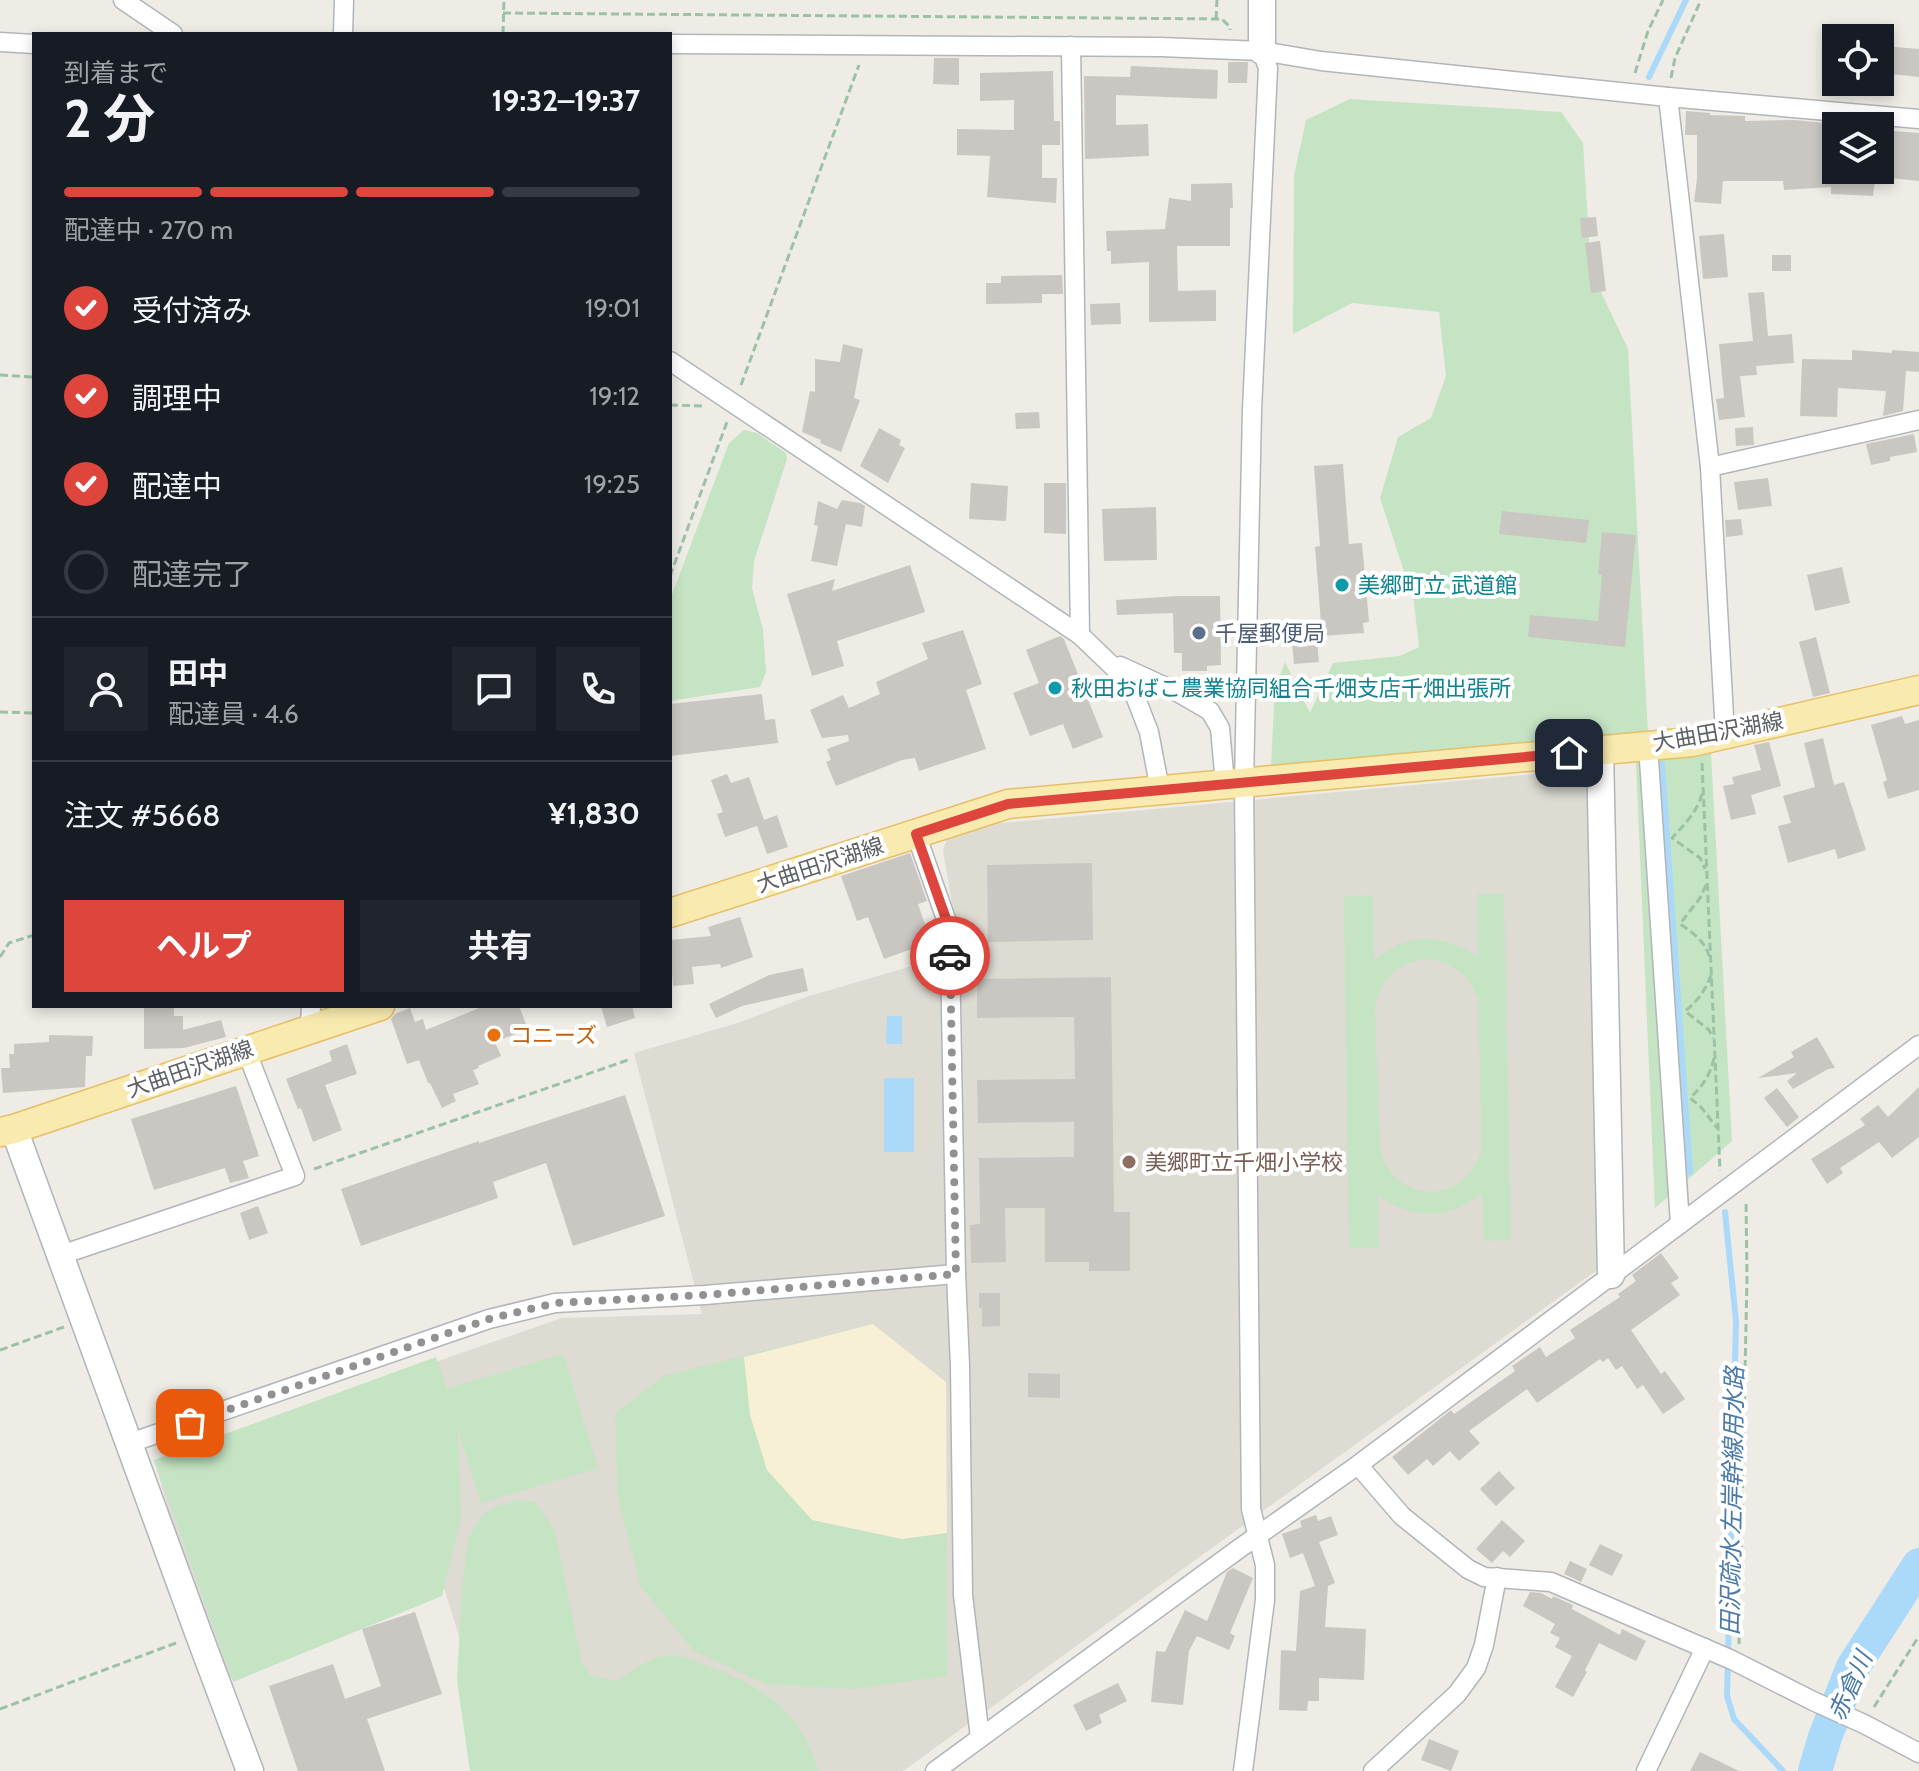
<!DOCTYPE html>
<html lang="ja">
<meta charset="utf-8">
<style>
:root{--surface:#171b24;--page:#20242c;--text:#f1f3f6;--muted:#9ea1a6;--line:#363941;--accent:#dd453d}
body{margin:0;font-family:Cabin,"Noto Sans JP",sans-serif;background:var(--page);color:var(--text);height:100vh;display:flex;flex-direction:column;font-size:30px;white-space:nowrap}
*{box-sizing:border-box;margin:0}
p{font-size:26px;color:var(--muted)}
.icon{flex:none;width:44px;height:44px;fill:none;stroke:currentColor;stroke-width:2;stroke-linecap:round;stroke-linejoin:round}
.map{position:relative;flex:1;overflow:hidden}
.drawer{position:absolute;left:32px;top:32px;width:640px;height:976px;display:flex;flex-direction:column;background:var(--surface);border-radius:0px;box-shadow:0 4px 12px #0003}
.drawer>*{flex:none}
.tools{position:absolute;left:1822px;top:24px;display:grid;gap:16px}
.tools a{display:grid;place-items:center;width:72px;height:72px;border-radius:0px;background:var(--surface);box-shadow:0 4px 12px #0003;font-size:40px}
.pin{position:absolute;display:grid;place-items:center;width:68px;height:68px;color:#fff;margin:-34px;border-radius:16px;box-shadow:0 4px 12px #0006}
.courier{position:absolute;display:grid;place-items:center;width:80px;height:80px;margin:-40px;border:6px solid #dd453d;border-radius:50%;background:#fff;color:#222;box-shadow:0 2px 10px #0007}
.headline em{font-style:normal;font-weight:700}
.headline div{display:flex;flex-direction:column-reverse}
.headline{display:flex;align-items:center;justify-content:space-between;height:136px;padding:0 32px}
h1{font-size:52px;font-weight:700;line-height:60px}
.bar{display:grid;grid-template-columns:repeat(4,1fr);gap:12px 8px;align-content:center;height:96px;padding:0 32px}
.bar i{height:10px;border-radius:6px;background:var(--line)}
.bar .on{background:var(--accent)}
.bar p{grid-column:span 4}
.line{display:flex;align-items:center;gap:20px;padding:0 32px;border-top:2px solid var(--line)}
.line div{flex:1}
.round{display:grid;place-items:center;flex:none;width:84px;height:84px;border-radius:0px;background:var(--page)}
ol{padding:0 32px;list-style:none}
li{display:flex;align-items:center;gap:24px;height:88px}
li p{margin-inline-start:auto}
li .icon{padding:8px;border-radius:50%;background:var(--accent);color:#fff;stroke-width:4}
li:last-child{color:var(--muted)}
li i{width:44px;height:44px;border:4px solid var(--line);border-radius:50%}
.cta{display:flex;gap:16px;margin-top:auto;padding:16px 32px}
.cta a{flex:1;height:92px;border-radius:0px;background:var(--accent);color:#fff;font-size:32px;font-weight:700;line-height:92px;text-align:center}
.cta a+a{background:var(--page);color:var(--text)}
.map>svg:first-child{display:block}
</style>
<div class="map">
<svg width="1919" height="1771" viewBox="0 0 1919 1771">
<rect width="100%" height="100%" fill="#eeece5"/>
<polygon fill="#dedbd3" points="1589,769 1597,1270 903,1771 501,1771 444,1588 218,1683 154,1460 562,1318 702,1314 634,1053 738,1023 806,997 960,952 943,850 948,837 958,827"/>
<g fill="#c4e4c4" fill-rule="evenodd">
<polygon points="1350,99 1561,112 1583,143 1591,271 1628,349 1648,734 1271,765 1275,688 1285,662 1310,713 1333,663 1400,656 1419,647 1414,602 1380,498 1398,437 1431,418 1446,376 1439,312 1352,303 1293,334 1294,176 1306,120"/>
<polygon points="744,430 757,433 786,453 787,459 754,561 752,588 763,630 766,672 760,687 670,701 670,600 729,443"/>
<polygon points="1711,753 1732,1141 1655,1208 1636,762"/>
<path d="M 1477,894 L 1504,894 L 1511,1240 L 1484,1241 L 1482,1193 C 1447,1220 1415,1221 1378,1195 L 1379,1248 L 1349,1248 L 1344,896 L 1373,895 L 1374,961 C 1408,931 1442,933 1478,957 ZM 1427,959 C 1453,962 1470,975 1478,999 L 1482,1149 C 1466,1205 1396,1207 1380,1149 L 1375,1010 C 1379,980 1398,962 1427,959 Z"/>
<polygon points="873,1324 946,1382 947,1676 853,1689 766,1684 694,1651 641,1587 618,1499 615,1413 664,1376"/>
<polygon points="563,1354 598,1468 481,1503 458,1430 461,1518 442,1596 233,1682 154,1460 436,1357 447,1389"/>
<path d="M 519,1500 L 535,1502 L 555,1531 L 582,1664 L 591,1676 L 617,1681 C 630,1673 645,1660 660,1657 C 677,1653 691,1660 707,1666 C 761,1685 803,1713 818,1771 L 470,1771 L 457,1680 L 462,1587 L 468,1539 L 483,1514 L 498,1506 Z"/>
</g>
<polygon fill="#f8efd7" points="873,1324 946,1382 947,1533 902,1539 812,1520 767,1470 750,1415 744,1357"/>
<g fill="#abd9f9">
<polygon points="887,1016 902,1016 902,1044 886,1044"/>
<rect x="884" y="1078" width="30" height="74"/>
</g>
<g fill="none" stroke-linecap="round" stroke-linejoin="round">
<g stroke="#abd9f9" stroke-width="6">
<polyline points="1649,77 1686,0"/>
<polyline points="1662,764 1690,1172"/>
<polyline points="1725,1212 1736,1321 1727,1696 1734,1719 1783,1771"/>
</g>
<polyline stroke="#abd9f9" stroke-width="34" points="1815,1771 1825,1737 1853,1667 1919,1565"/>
</g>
<g fill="#cac7c2">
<polygon points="1883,46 1919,49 1919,77 1881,73"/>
<polygon points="934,58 959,58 959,85 933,84"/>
<polygon points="1228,62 1248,62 1247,83 1228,83"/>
<polygon points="1131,66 1218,70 1217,99 1116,95 1116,125 1148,124 1149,156 1085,159 1084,76 1130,77"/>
<polygon points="1053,71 1054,121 1060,121 1060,145 1042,145 1042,178 1057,178 1056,203 987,197 990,156 957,155 957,129 1014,130 1014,100 980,101 980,73"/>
<polygon points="1686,111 1710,113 1710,115 1745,116 1745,121 1795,120 1836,124 1836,170 1876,170 1873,196 1831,194 1831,187 1784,190 1783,181 1723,181 1721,204 1694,202 1697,179 1697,135 1685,135"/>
<polygon points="1880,130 1919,133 1919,181 1880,177"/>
<polygon points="1232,183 1233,208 1230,208 1230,246 1177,246 1178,291 1216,290 1216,321 1149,322 1149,262 1111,264 1111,251 1107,251 1106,231 1165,229 1169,198 1191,201 1191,184"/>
<polygon points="1596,217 1598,236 1582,238 1580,218"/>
<polygon points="1724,234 1728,277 1703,279 1699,236"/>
<polygon points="1600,241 1606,291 1591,293 1585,243"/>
<rect x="1772" y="255" width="19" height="16"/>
<polygon points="1062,275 1063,294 1042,294 1042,303 986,304 986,283 1001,283 1001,276"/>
<polygon points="1764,292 1768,336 1792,334 1794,363 1756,366 1757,375 1740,376 1745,417 1719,420 1716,399 1724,398 1719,344 1753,341 1748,293"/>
<polygon points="1120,303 1121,324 1091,325 1090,304"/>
<polygon points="843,344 863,349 854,398 860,400 841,452 820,443 821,440 802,432 810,391 815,392 815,359 840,362"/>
<polygon points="1852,350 1892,353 1892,350 1919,352 1919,372 1906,371 1903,411 1883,416 1886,391 1838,388 1837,417 1800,416 1802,359 1852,360"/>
<polygon points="1039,412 1040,428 1016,429 1015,413"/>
<polygon points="1753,427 1754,445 1736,446 1735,428"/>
<polygon points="879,428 901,440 899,445 905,448 888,483 860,466"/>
<polygon points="1914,434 1917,452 1890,457 1890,461 1871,465 1866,444"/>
<polygon points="1343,464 1349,544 1362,543 1369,622 1363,623 1364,633 1322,636 1315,547 1320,546 1314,466"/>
<polygon points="1768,478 1772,506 1738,510 1734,482"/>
<polygon points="971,483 1008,486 1006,521 969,519"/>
<polygon points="1044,483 1066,483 1066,534 1044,533"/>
<polygon points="842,500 860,503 865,506 862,527 846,524 837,566 811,561 818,526 814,525 818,501 837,509"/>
<polygon points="1156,507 1157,560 1104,561 1102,509"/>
<polygon points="1502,511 1589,520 1586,543 1499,534"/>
<polygon points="1741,519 1743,535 1726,537 1725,520"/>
<polygon points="1602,532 1636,535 1625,647 1528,637 1530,615 1598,621 1602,575 1598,574"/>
<polygon points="910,565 925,612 837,641 844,666 812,676 787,594 835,579 832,591"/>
<polygon points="1842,567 1850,603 1815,611 1807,575"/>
<polygon points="1179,596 1220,596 1221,665 1207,666 1207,671 1182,671 1182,653 1174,653 1173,613 1117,615 1116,600"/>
<polygon points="1316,629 1319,662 1294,664 1291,631"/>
<polygon points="963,630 982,684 966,690 986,749 919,771 915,758 902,760 836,786 826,762 831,760 827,749 849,741 848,735 822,738 810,710 843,695 849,708 880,694 876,682 928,659 922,643"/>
<polygon points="1060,636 1064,639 1103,737 1073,749 1063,724 1030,736 1013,693 1039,683 1026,650"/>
<polygon points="1816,637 1830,693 1813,697 1799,642"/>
<polygon points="762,694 765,720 775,719 778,743 670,756 670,704"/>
<polygon points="1902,716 1905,724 1919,720 1919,790 1888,799 1883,782 1887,780 1871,725"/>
<polygon points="1823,738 1834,785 1844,782 1866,850 1838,859 1835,849 1788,863 1778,826 1791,823 1783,796 1815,787 1804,743"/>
<polygon points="1769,742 1781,786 1751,795 1756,814 1731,820 1723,786 1734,784 1732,777 1761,770 1754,745"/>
<polygon points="727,774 731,783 749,777 764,820 777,815 788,847 767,854 757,826 725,837 717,814 723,812 711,780"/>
<polygon points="910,853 927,901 918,904 931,942 884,959 868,917 857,921 841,876"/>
<polygon points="1092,863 1093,940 988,942 987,865"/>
<polygon points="740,917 753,957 721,968 720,964 692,967 694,984 673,986 672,974 670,974 670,940 711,936 708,927"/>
<polygon points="803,968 808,991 742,1006 716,1018 709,1004 769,975"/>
<polygon points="1111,977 1114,1212 1130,1212 1130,1271 1089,1271 1089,1262 1045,1262 1045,1208 1005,1208 1006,1262 971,1263 970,1225 980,1224 979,1158 1074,1157 1074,1122 978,1123 977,1080 1075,1079 1074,1017 977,1018 977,979"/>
<polygon points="144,1006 174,1006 174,1016 183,1016 183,1030 221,1020 226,1037 184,1048 144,1049"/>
<polygon points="484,1006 519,1006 528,1029 495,1042 501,1056 478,1066 479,1068 473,1070 479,1084 453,1094 456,1101 442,1108 430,1083 428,1083 419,1060 407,1064 391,1019 395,1014 410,1008 415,1022 423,1019 426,1030"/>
<polygon points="601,1006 632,1006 635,1018 607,1027"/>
<polygon points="49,1035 93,1036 92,1056 86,1056 85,1087 3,1093 1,1068 10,1068 9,1054 14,1054 14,1044 49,1042"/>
<polygon points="1817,1037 1835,1068 1828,1069 1793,1089 1787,1081 1797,1073 1758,1078 1794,1057 1791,1052"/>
<polygon points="347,1044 357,1074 325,1085 342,1130 313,1142 301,1108 298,1109 286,1079 332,1061 329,1051"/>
<polygon points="236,1086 259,1156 243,1161 249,1178 230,1183 225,1168 154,1190 131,1119"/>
<polygon points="1919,1087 1919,1137 1892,1158 1879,1142 1840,1168 1843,1173 1827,1184 1811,1159 1865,1125 1860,1119 1878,1105 1888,1117"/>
<polygon points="1777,1088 1799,1117 1787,1127 1764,1098"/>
<polygon points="625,1095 665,1216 573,1246 546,1163 493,1182 498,1198 361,1246 341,1189 479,1141 479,1143"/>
<polygon points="258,1206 268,1233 249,1240 240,1213"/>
<polygon points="1661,1253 1679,1278 1671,1283 1680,1295 1631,1330 1661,1374 1665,1371 1685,1399 1663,1414 1643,1385 1637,1389 1622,1366 1616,1370 1608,1358 1603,1362 1600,1359 1537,1403 1527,1389 1469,1431 1480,1443 1459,1461 1450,1451 1433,1466 1427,1459 1408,1475 1392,1457 1451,1410 1454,1414 1515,1371 1512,1366 1540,1347 1546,1357 1575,1338 1570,1330 1620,1297 1618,1294 1636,1281 1632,1275"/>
<polygon points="979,1293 1000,1293 1000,1326 982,1327 982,1308 979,1308"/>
<polygon points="1028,1373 1060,1374 1060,1398 1028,1397"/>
<polygon points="1499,1471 1515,1488 1496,1506 1480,1489"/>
<polygon points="1316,1515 1318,1521 1331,1516 1338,1535 1319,1542 1335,1583 1328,1586 1325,1627 1366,1629 1364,1680 1319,1678 1319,1701 1308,1701 1307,1711 1279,1710 1281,1650 1296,1651 1300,1591 1315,1586 1303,1553 1290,1558 1282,1534 1302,1527 1300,1521"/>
<polygon points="1502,1520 1525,1541 1510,1557 1503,1551 1492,1563 1476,1549"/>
<polygon points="1600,1544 1623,1555 1612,1576 1589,1565"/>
<polygon points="1570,1561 1587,1569 1581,1582 1564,1574"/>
<polygon points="1233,1568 1253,1578 1230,1633 1235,1636 1229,1650 1197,1636 1189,1651 1183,1705 1151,1702 1156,1651 1165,1652 1185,1610 1207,1621 1227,1572"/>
<polygon points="1530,1592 1541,1593 1552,1599 1553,1596 1573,1605 1572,1609 1620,1635 1622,1629 1646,1641 1636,1661 1599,1643 1585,1670 1587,1672 1573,1697 1555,1687 1572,1656 1555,1647 1560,1638 1550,1633 1555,1624 1523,1606"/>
<polygon points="415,1612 442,1694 367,1719 385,1771 298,1771 269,1686 333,1664 345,1699 381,1686 362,1629"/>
<polygon points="1118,1683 1127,1701 1099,1715 1102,1723 1086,1731 1073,1705"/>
<polygon points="1429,1739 1459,1751 1451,1771 1421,1760"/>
<polygon points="1700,1752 1739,1771 1690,1771"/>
</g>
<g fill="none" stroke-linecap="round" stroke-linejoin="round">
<g stroke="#b2b5b9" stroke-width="21">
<g id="street">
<polyline points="123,0 173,34"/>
<polyline points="343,34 344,0"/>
<polyline points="0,42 34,44"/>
<polyline points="670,44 1160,47 1262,51 1321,61 1668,97 1919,119"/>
<polyline points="1071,46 1080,635"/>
<polyline points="1668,97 1710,467 1725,734"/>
<polyline points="670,361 1080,635 1130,683 1149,732 1160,790"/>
<polyline points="1710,467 1919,420"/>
<polyline points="1120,666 1179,693 1210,711 1220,728 1225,784"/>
<polyline points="1648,745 1680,1224"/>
<polyline points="916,834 946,919 950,955 956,1274 960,1366 963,1595 980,1738"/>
<polyline points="310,1028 311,1006"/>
<polyline points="61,1255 295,1176 246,1050"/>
<polyline points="130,1443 489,1319 555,1303 705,1295 956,1274"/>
<polyline points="1358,1465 1402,1516 1468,1569 1484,1577 1551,1582 1732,1660 1813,1701 1864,1724 1919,1753"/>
<polyline points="935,1771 1240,1548 1358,1465 1919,1045"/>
<polyline points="1243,1771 1265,1600 1265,1565 1251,1509 1244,783 1252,410 1268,68 1262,51"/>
<polyline points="1373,1771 1457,1694 1476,1668 1484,1645 1497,1577"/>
<polyline points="1646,1771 1705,1648"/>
</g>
</g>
<g stroke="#b2b4b9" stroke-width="29">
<g id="secondary">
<polyline points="1262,51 1262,0"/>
<polyline points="1600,750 1611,1275"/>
<polyline points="14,1129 199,1635 250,1771"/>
</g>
</g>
<g stroke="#e7bf65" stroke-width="31">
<g id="primary">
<polyline points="670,913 1008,804 1692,742 1919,690"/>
<polyline points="0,1132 14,1129 380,1006"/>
</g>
</g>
<g stroke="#9cc2a6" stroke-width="3" stroke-dasharray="8 4" stroke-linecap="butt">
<polyline points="503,13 1222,19 1230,27 1230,30"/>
<polyline points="1216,19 1217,0"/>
<polyline points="503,34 504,0"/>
<polyline points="1635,73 1648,31 1663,0"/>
<polyline points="1671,78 1675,58 1701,0"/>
<polyline points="0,375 34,377"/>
<polyline points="741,385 859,65"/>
<polyline points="670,405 702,406"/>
<polyline points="670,576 727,422"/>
<polyline points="0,712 34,713"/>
<polyline points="1702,763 1720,1171"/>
<path d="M 1702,794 C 1697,812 1684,825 1672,838 L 1700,858 L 1705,869"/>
<path d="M 1706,885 L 1700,898 L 1680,924 C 1692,932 1705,941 1709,956"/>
<polyline points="0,957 9,943 34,935"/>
<path d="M 1711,975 C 1705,991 1698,1001 1685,1011 L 1709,1030 L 1713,1038"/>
<path d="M 1714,1058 C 1710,1075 1703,1086 1690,1098 L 1701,1107 L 1717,1128"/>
<polyline points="314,1169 628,1060"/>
<polyline points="0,1350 64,1327"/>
<polyline points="1739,1644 1747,1280 1746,1200"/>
<polyline points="1874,1707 1919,1636"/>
<polyline points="0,1709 176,1643"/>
</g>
<use href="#street" stroke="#fff" stroke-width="18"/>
<use href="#secondary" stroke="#fff" stroke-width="26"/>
<use href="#primary" stroke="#f9ebaf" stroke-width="28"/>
</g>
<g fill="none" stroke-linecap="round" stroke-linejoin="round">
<polyline stroke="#909191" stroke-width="8" stroke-dasharray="0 14.4" points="190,1423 489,1319 555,1303 705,1295 956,1274 950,956"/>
<polyline stroke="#dd453d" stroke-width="10" points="950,956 946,919 916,834 1008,804 1569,753"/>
</g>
<g fill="#0f9aa8" stroke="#fff" stroke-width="3">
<circle cx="1342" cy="585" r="8"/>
<circle cx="1055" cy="688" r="8"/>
</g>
<circle fill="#5c6f8a" stroke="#fff" stroke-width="3" cx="1199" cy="633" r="8"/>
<circle fill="#e8710a" stroke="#fff" stroke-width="3" cx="494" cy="1035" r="8"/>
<circle fill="#8d6e63" stroke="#fff" stroke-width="3" cx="1129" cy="1162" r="8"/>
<g text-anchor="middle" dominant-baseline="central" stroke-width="8" stroke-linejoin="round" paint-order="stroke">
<g font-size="22" fill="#0d838f" stroke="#fff" text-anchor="start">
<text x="1358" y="585">美郷町立 武道館</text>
<text x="1071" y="688">秋田おばこ農業協同組合千畑支店千畑出張所</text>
</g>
<g font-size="22" fill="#4e5e75" stroke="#fff" text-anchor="start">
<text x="1215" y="633">千屋郵便局</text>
</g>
<g font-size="22" fill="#5d6064" stroke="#fff">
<text transform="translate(1718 732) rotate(-10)">大曲田沢湖線</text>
<text transform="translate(820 865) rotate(-18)">大曲田沢湖線</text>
<text transform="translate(190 1069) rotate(-19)">大曲田沢湖線</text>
</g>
<g font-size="22" fill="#c56008" stroke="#fff" text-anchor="start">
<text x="510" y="1035">コニーズ</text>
</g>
<g font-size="22" fill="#785e54" stroke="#fff" text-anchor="start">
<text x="1145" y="1162">美郷町立千畑小学校</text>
</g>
<g font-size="24" font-style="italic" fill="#497aaa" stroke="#fff">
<text transform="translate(1732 1501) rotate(-89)">田沢疏水 左岸幹線用水路</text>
<text transform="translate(1850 1686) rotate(-66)">赤倉川</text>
</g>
</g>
</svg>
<div class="tools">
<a><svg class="icon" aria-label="locate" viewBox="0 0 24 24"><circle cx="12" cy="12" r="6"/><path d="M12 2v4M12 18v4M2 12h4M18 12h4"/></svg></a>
<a><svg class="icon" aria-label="layers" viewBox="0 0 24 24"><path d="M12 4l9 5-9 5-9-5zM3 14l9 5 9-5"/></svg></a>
</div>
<div class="pin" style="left:190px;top:1423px;background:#ea580c"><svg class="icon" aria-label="bag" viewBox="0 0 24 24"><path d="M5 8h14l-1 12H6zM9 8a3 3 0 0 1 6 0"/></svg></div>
<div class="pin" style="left:1569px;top:753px;background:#1f2937"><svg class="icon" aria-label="home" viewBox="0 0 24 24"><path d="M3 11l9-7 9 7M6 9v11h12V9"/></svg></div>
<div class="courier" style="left:950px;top:956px"><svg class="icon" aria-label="car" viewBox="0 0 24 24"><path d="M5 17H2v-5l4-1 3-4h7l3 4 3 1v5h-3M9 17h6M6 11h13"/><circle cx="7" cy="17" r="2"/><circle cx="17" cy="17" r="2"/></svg></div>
<section class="drawer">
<div class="headline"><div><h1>2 分</h1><p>到着まで</p></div><em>19:32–19:37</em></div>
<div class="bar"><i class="on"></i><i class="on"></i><i class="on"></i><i></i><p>配達中 · 270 m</p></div>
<ol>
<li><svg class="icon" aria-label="check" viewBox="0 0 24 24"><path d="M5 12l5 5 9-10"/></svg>受付済み<p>19:01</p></li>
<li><svg class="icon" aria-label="check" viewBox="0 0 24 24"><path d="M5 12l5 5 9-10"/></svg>調理中<p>19:12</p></li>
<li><svg class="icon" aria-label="check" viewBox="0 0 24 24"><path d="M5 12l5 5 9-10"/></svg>配達中<p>19:25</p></li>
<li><i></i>配達完了</li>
</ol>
<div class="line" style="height:144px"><a class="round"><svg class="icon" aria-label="person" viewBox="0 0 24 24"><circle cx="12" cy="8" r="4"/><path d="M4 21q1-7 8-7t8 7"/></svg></a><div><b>田中</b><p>配達員 · 4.6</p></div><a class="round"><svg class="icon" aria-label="chat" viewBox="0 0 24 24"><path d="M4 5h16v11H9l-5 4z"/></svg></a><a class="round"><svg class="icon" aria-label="phone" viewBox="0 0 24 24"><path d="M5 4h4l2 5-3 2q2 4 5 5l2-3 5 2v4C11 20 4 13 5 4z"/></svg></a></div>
<div class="line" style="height:104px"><div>注文 #5668</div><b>¥1,830</b></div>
<div class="cta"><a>ヘルプ</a><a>共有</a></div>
</section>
</div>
